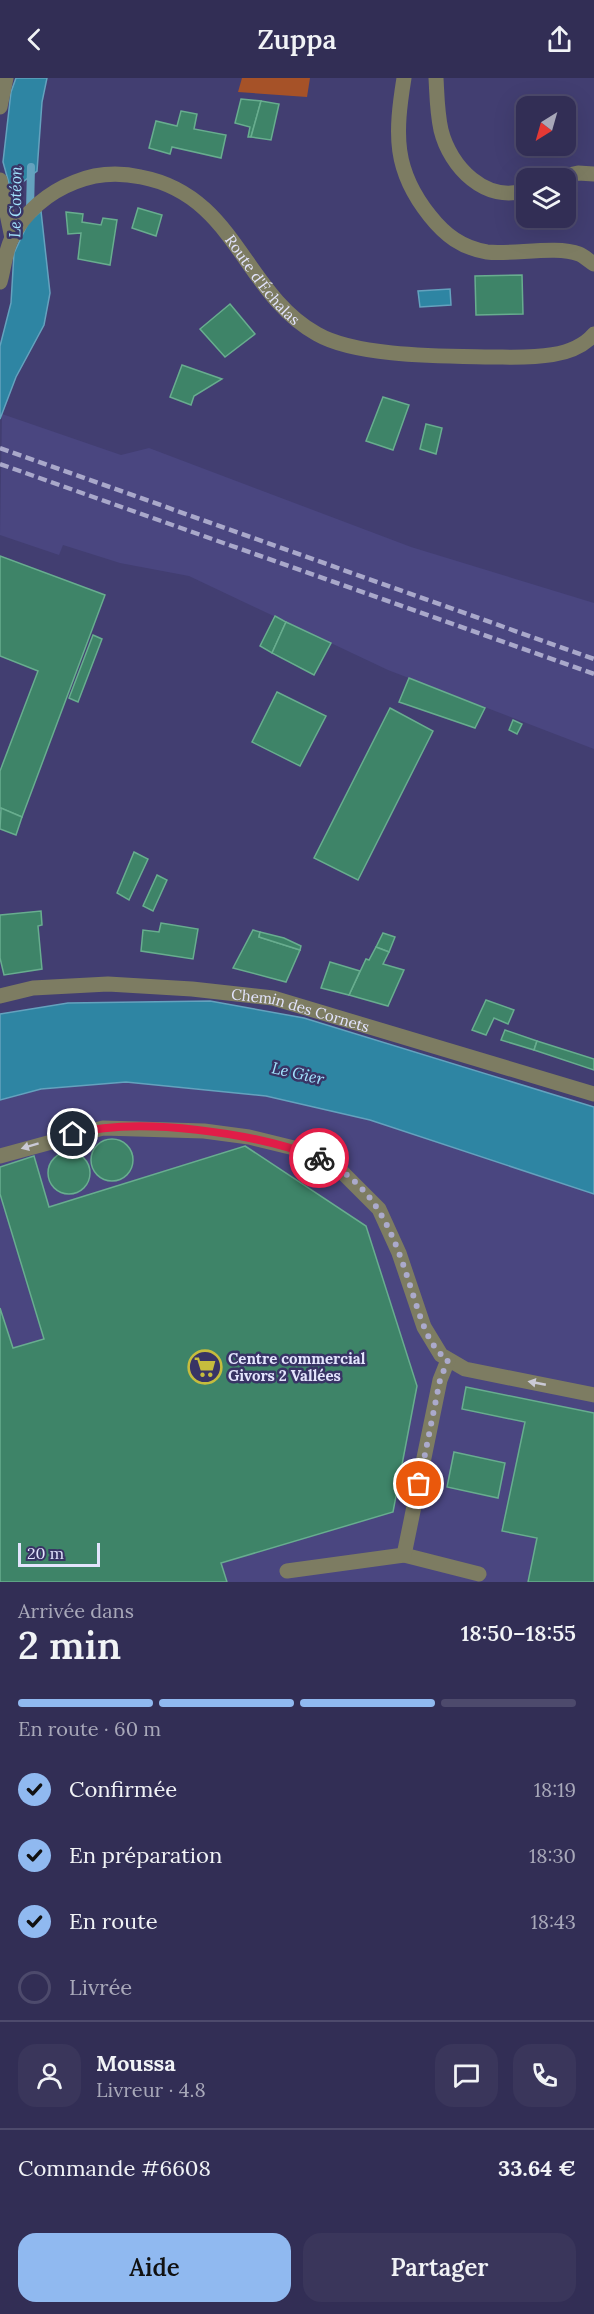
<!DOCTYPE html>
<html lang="fr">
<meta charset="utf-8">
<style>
:root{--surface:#322e55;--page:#3a365b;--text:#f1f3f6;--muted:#a8a8b9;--line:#4d4a6c;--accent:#90b9f0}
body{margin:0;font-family:Lora,serif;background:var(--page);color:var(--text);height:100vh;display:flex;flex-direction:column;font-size:22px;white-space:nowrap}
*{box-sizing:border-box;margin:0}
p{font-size:20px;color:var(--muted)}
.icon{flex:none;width:33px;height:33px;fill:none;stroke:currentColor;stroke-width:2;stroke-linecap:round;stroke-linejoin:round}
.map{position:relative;height:1504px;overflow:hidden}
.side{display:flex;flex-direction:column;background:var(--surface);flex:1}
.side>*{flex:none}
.needle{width:39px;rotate:217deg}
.controls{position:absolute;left:516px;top:18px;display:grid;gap:12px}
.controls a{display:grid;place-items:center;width:60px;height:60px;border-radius:12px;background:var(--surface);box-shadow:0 6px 24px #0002,0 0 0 2px var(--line);font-size:30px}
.scale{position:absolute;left:18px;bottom:15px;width:82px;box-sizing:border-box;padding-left:6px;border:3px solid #e3e4fd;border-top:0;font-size:16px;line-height:21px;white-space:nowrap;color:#e3e4fd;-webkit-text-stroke:4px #383465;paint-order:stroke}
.pin{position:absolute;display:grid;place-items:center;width:51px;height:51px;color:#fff;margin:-26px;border:3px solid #fff;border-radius:50%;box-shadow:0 2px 6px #0007}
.courier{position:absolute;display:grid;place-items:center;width:60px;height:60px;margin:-30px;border:4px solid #e11d48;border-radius:50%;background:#fff;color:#222;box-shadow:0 2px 8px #0007}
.head em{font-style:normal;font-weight:600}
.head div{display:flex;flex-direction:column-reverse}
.head{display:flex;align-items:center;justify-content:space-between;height:102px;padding:0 18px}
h1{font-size:39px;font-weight:600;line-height:45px}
.bar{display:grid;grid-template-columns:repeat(4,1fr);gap:9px 6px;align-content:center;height:72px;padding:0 18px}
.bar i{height:8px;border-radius:4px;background:var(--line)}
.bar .active{background:var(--accent)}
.bar p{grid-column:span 4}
.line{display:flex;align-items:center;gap:15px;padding:0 18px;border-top:2px solid var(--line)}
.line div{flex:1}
.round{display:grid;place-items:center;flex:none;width:63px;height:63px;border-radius:18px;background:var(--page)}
ol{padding:0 18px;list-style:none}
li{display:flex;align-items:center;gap:18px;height:66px}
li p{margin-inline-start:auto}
li .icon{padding:6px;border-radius:50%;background:var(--accent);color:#111;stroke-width:4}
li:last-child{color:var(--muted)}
li i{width:33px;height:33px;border:3px solid var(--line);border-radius:50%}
.action{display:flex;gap:12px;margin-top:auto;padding:12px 18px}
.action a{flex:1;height:69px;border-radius:18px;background:var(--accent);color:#111;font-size:24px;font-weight:600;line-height:69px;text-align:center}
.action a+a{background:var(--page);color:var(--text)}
header{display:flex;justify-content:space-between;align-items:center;height:78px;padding:0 18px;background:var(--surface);font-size:27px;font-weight:600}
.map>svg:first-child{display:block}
</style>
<header><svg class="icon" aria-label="back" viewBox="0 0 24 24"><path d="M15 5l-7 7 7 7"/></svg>Zuppa<svg class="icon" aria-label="share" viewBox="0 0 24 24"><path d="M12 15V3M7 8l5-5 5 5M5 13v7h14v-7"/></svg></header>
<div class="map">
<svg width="594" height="1504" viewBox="0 0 594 1504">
<rect width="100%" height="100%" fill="#423e71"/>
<g fill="#4a4680">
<polygon points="2,336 121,377 149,370 411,469 594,525 594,671 388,592 189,498 120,485 63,467 59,477 0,457"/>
<polygon points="126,1004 266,1018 370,1042 594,1116 594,1504 0,1504 0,1022 41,1011"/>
</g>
<polygon fill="#a65228" points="242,0 310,0 307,19 238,14"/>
<g fill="#2e85a3" stroke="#64a2be" stroke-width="1.5">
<polygon points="16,0 47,0 42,24 37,93 11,113 3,84 11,14"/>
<polygon points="41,133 50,215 44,247 16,299 0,341 0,268 11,225 14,175 28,145"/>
<polygon points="450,211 451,227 420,229 418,213"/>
<polygon points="210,923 304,940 594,1029 594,1116 370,1042 266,1018 126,1004 41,1011 0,1022 0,936 68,925"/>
</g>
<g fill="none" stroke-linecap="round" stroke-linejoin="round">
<polyline stroke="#64a2be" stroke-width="8" points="30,133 31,89"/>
</g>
<g fill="#3e8468" stroke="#68ad8f" stroke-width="1.5">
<polygon points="241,21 261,23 251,59 248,59 250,49 235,45"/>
<polygon points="261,23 279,26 271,62 251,59"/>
<polygon points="181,33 197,36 194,51 226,57 221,80 172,69 170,76 149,70 156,43 177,48"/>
<polygon points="138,130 162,137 156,158 132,150"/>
<polygon points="66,134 83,136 82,144 101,147 103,140 117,142 110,187 78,181 81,155 68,156"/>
<polygon points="522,197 523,236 476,237 475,198"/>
<polygon points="230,226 255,256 225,279 200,251"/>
<polygon points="182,287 222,301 194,318 191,327 170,319"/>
<polygon points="383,319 409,327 393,372 366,363"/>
<polygon points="426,346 442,350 436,376 420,371"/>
<polygon points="0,478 105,517 22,739 0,730 0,693 38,593 0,578"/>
<polygon points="275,538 286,544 272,575 260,568"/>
<polygon points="286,544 331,565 314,597 272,575"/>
<polygon points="93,557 102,561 78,624 69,620"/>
<polygon points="409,600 485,630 475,650 399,624"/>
<polygon points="277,614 326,638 300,688 252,664"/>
<polygon points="390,630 433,653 358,802 314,780"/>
<polygon points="513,642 522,646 517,656 509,652"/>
<polygon points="1,730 22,739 16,757 0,751"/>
<polygon points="134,774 148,781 129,822 117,815"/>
<polygon points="157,797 167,802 153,833 143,828"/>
<polygon points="41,833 42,847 38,848 42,891 4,897 0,880 0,837"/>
<polygon points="161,845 198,851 193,881 141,873 143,852 159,854"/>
<polygon points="253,852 260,854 259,859 300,872 286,904 233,890"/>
<polygon points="260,854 284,860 301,868 300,872 259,859"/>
<polygon points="383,855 395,859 389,874 376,869"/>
<polygon points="376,869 389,874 383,886 404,892 388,928 349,917 366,881 369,882"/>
<polygon points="330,884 360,893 349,917 321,910"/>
<polygon points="486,922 514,932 508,946 494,940 486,957 472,952"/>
<polygon points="505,952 537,963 534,972 501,962"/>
<polygon points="537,963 594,981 594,992 534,972"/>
<circle cx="112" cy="1082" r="21"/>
<polygon points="245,1068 366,1148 417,1308 393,1434 221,1485 227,1504 0,1504 0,1230 13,1270 44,1261 0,1116 0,1089 34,1078 49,1129"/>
<circle cx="69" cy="1095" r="21"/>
<polygon points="466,1309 594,1335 594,1504 528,1504 537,1460 502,1453 525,1344 462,1331"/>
<polygon points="454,1374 505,1385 498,1420 447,1409"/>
</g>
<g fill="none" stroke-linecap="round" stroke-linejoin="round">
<g stroke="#7d7c62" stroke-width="15">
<path d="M 404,0 C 395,56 393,92 430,138 C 445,157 462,170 487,174 C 512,177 557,167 579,176 C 584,178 589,183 594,186"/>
<path d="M 436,0 C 437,17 437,34 441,52 C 450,89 486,126 526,112"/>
<polyline points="0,29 6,0"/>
<polyline points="555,100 578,95 594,96"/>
<polyline points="0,102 12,160"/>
<path id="s1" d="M 0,204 C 4,191 5,173 12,160 C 24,134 49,114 75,104 C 97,95 118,94 141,99 C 236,117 243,215 317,256 C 357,279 443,278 491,279 C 524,279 571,283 594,256"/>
<path id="s2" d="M 0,918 L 33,910 L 108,906 L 192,911 L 273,920 L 594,1016"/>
<polyline points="0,1078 103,1050 204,1053 249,1059 294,1070 319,1080 335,1087 379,1131 399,1175 424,1249 441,1277 465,1291 594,1317"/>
<polyline points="404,1477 479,1496"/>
<polyline points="287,1493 404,1477 440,1302 448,1282"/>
</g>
<g stroke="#a9a8ca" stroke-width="4.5" stroke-dasharray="9 4.5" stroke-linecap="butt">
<polyline points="0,370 594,581"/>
<polyline points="0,386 594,596"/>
</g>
</g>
<defs><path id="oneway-solid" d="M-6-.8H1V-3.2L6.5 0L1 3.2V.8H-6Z" transform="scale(1.5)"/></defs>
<g fill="#cacad6">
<use href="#oneway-solid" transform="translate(30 1068) rotate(163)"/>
<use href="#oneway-solid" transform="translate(537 1305) rotate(-169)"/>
</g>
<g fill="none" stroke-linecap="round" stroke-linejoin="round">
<path stroke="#abaacc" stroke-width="6" stroke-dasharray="0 10.8" d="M 319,1080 C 382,1109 397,1167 416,1226 C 423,1247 430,1270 448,1282 L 440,1302 L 419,1406"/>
<path stroke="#e11d48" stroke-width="8" d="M 73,1056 C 139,1038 256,1055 319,1080"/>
</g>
<defs>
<g id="supermarket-ring" transform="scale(1.725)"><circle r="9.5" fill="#383465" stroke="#c6bc3d" stroke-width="1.5"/><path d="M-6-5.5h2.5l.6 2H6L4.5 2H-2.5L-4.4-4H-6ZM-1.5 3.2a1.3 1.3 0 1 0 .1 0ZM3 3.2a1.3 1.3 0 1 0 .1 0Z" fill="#c6bc3d"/></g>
</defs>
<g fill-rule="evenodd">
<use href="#supermarket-ring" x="205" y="1289"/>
</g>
<g text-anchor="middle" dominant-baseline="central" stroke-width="5" stroke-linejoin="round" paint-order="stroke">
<g font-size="15" fill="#e3e4fd" stroke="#383465">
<text stroke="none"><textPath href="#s1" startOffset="363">Route d'Échalas</textPath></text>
<text stroke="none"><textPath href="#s2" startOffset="304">Chemin des Cornets</textPath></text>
</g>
<g font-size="15" font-weight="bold" fill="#e3e4fd" stroke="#383465" text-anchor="start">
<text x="228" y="1280">Centre commercial<tspan x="228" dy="17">Givors 2 Vallées</tspan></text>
</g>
<g font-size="16" font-style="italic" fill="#a3e4fe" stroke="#383465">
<text transform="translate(15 124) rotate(-89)">Le Cotéon</text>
<text transform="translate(298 995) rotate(13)">Le Gier</text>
</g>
</g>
</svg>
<div class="controls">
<a><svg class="needle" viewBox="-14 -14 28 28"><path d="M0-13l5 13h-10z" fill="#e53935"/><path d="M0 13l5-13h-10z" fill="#a8a8b9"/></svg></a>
<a><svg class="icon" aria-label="layers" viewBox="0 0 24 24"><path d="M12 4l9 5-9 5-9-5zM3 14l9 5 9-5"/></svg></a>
</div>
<div class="scale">20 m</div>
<div class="pin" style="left:419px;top:1406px;background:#ea580c"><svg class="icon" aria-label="bag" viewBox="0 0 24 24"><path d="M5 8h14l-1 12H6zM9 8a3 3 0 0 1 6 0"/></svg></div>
<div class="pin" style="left:73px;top:1056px;background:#1f2937"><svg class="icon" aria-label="home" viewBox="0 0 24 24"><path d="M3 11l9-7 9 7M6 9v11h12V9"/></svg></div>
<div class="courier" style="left:319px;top:1080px"><svg class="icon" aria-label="bike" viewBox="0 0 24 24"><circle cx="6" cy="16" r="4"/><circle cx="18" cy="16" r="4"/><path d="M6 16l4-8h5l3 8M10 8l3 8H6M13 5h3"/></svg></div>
</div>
<section class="side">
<div class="head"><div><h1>2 min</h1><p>Arrivée dans</p></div><em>18:50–18:55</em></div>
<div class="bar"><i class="active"></i><i class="active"></i><i class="active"></i><i></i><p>En route · 60 m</p></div>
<ol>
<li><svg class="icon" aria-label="check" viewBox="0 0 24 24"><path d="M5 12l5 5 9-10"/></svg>Confirmée<p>18:19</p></li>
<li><svg class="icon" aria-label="check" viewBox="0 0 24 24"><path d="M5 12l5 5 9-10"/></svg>En préparation<p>18:30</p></li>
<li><svg class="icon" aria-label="check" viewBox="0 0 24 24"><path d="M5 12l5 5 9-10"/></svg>En route<p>18:43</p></li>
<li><i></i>Livrée</li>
</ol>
<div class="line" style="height:108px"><a class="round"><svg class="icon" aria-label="person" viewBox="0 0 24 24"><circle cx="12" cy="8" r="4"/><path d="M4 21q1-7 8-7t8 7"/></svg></a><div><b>Moussa</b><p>Livreur · 4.8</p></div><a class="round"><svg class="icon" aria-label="chat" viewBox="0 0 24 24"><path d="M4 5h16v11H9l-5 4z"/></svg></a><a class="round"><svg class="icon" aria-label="phone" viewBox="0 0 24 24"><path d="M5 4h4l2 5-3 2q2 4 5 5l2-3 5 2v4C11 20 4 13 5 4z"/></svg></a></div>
<div class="line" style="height:78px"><div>Commande #6608</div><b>33.64 €</b></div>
<div class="action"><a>Aide</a><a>Partager</a></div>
</section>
